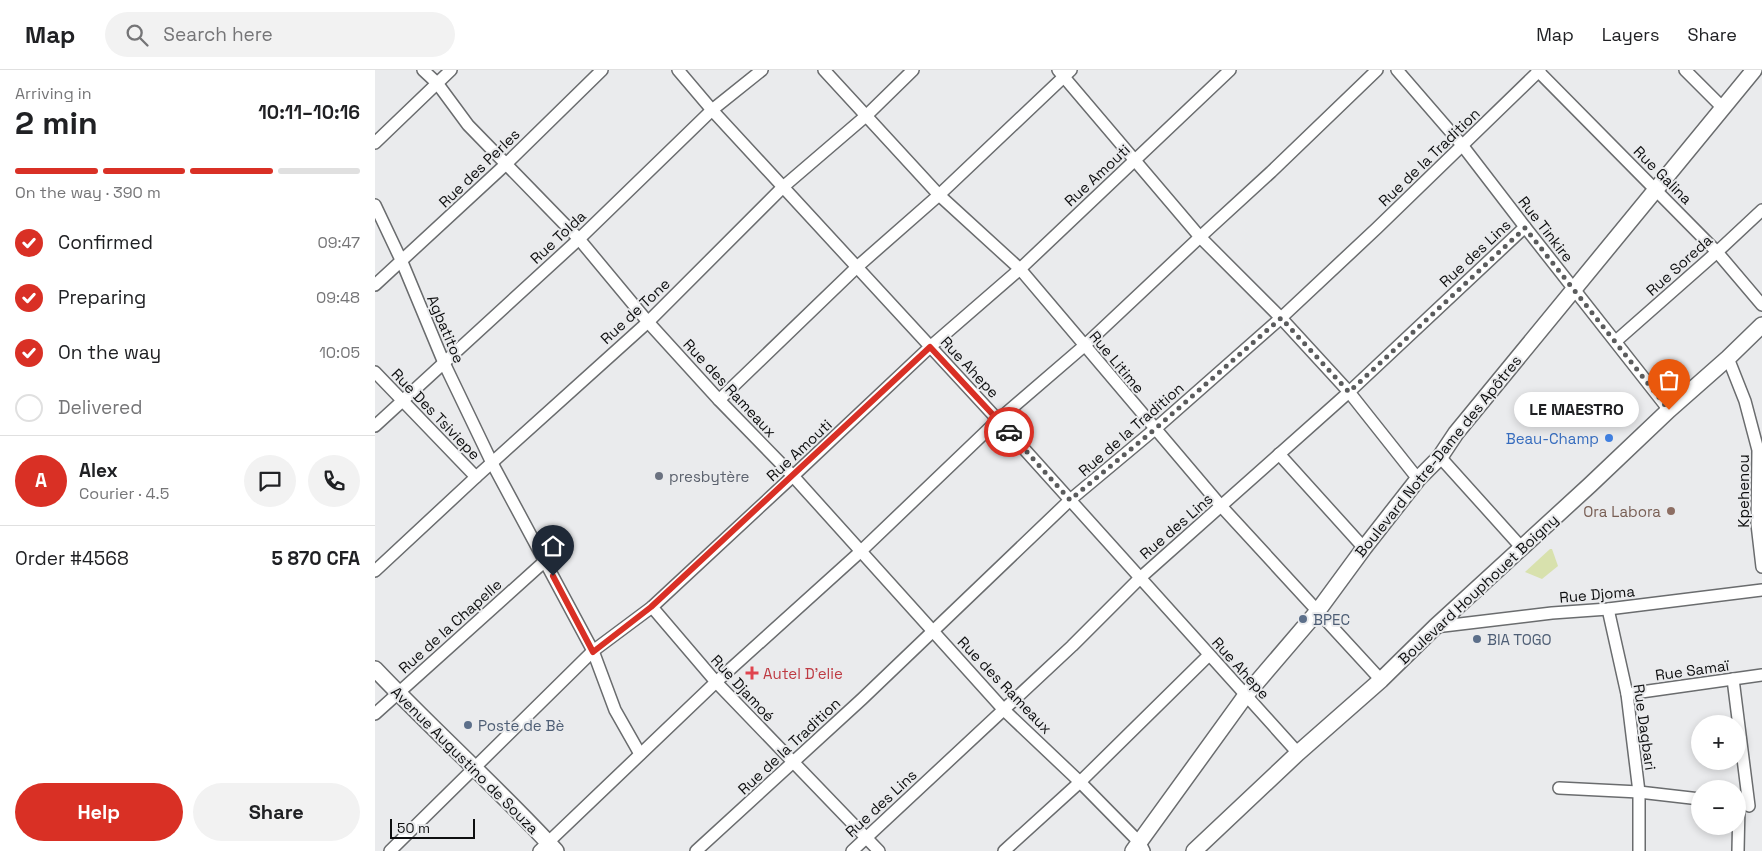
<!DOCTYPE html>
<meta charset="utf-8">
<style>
:root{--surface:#fff;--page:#f2f2f2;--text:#202124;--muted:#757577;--line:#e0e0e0;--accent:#d93025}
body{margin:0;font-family:"Space Grotesk",sans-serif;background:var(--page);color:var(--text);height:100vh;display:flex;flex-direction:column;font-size:19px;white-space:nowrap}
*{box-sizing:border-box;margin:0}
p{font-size:16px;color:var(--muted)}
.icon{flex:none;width:28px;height:28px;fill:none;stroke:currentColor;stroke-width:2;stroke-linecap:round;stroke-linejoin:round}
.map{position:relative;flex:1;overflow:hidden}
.panel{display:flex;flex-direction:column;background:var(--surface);width:375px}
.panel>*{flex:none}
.tools{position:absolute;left:1316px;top:645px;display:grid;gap:10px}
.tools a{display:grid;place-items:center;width:55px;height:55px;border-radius:50%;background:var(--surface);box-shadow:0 2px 8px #0003;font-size:25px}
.scale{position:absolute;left:15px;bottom:12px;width:85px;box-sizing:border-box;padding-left:5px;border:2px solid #0e0f10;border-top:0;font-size:14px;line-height:18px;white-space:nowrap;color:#0e0f10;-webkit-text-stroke:4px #eaebed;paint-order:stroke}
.pin{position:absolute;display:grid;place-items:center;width:42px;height:42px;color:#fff;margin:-51px -21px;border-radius:50% 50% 50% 0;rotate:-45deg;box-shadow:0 0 5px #0007}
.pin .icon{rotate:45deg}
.courier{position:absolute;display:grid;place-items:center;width:50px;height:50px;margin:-25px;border:4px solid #d93025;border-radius:50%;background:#fff;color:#222;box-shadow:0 1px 6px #0007}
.bubble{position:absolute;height:35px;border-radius:18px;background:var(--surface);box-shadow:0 2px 8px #0003;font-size:16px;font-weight:700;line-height:35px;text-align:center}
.headline em{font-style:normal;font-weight:700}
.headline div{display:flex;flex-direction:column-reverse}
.headline{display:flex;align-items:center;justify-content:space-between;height:85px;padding:0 15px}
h1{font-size:32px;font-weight:700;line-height:38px}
.bar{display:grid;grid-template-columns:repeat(4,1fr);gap:8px 5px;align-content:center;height:60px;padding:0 15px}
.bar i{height:6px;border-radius:4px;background:var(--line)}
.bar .current{background:var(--accent)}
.bar p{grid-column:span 4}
.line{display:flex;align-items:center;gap:12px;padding:0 15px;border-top:1px solid var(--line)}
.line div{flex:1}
.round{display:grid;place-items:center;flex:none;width:52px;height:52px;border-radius:26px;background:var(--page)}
ol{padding:0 15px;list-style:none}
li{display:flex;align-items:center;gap:15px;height:55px}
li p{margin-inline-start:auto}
li .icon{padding:5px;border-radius:50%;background:var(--accent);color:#fff;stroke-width:4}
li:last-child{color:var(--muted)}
li i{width:28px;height:28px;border:2px solid var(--line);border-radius:50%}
.primary-button{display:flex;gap:10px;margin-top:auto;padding:10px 15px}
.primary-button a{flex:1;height:58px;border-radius:30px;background:var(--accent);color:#fff;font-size:20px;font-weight:700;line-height:58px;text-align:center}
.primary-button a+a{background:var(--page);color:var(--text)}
header{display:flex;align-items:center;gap:30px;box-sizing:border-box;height:70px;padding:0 25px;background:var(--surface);border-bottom:1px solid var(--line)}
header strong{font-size:24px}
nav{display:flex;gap:28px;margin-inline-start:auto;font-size:18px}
.search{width:350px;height:45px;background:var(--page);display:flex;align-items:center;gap:12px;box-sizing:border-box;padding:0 18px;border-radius:28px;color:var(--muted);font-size:19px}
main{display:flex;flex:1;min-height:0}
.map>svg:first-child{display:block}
</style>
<header>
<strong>Map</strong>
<div class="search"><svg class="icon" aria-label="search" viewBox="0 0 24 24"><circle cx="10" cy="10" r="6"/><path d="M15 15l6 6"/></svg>Search here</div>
<nav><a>Map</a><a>Layers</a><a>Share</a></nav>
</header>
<main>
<section class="panel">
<div class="headline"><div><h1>2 min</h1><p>Arriving in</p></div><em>10:11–10:16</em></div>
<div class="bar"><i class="current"></i><i class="current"></i><i class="current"></i><i></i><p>On the way · 390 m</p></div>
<ol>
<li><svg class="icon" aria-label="check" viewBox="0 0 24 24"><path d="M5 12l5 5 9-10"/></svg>Confirmed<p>09:47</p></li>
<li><svg class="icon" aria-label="check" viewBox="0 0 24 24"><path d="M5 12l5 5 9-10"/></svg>Preparing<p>09:48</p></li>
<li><svg class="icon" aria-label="check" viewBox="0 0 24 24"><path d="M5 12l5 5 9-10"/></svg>On the way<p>10:05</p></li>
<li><i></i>Delivered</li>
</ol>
<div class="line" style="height:90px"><b class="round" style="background:var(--accent);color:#fff">A</b><div><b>Alex</b><p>Courier · 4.5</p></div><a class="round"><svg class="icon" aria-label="chat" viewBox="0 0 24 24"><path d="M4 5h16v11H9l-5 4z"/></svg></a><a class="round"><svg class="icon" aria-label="phone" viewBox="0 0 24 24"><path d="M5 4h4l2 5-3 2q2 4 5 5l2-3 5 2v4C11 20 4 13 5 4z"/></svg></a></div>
<div class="line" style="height:65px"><div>Order #4568</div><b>5 870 CFA</b></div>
<div class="primary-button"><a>Help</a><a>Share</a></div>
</section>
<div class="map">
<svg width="1387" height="781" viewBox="0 0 1387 781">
<rect width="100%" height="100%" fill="#eaebed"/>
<polygon fill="#d8e1ad" points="1175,479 1177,479 1183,496 1167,509 1150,502"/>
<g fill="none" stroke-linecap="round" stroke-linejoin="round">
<g stroke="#6a6c6e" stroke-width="14">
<g id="street">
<polyline points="48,0 62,13 93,55 204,169 273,252 344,330 418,406 629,640 705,712 765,773 769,781"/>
<polyline points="303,0 337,40 623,350 923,683"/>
<polyline points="449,0 564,125 645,199 846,436 1006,610"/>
<polyline points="683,0 825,167 906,248 974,322 1043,409"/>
<polyline points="1022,0 1087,75 1150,157 1294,340"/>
<polyline points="1162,0 1342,182 1387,235"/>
<polyline points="1310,0 1348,38"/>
<polyline points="0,73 76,0"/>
<polyline points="0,135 27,192 69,293 117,393 218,581 240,640 265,684"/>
<polyline points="0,215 130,95 227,0"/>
<polyline points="1241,271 1342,182 1387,140"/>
<polyline points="1353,288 1370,331 1383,380 1382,454 1387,497"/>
<polyline points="0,302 101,407"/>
<polyline points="344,330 482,197 564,125 696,0"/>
<polyline points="0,356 204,169 337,40 387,0"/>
<polyline points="904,384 989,478"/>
<polyline points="1065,387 1147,478"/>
<polyline points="0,501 101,407 273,252 408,117 492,45 538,0"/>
<polyline points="277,537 341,612 504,781"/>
<polyline points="1233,539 1252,624 1264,722 1264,781"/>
<polyline points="1060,557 1177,543 1233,539 1387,520"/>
<polyline points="1358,609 1374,736"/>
<polyline points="1252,624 1387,605"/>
<polyline points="0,644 170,491"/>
<polyline points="1184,718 1264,722 1325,729"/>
<polyline points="15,781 218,581 277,537 418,406 555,277 645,199 855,0"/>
<polyline points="164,781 341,612 485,482 623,350 709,276 825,167 896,102 1002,0"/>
<polyline points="321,781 487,629 695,430 780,359 906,248 1002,158 1165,0"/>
<polyline points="477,781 697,576 765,508 974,322 1150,157"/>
<polyline points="629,781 705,712 834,585"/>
<polyline points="1363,781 1364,734"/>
</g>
</g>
<g stroke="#6a6c6e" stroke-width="18">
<g id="secondary">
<path d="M 0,599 C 59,661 123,718 181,781"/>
<polyline points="758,781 871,625 942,542 989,478 1043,409 1065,387 1081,363 1379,0"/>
<polyline points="819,781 923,683 1006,610 1060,557 1215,415 1294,340 1353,288 1387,255"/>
</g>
</g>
<use href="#street" stroke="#fff" stroke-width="11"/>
<use href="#secondary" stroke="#fff" stroke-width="15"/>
</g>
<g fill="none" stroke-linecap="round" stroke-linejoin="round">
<polyline stroke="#5b5c5d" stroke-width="5" stroke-dasharray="0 9" points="634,362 695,430 780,359 906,248 974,322 1150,158 1294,340"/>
<polyline stroke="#d93025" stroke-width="6" points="178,506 218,582 276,537 555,277 634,362"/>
</g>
<circle fill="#3f7fe0" stroke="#eaebed" stroke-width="2" cx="1234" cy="368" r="5"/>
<circle fill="#6b7280" stroke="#eaebed" stroke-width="2" cx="284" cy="406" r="5"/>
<circle fill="#8d6e63" stroke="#eaebed" stroke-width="2" cx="1296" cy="441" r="5"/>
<g fill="#5c6f8a" stroke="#eaebed" stroke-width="2">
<circle cx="928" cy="549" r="5"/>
<circle cx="1102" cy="569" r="5"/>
<circle cx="93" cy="655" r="5"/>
</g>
<path fill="#e0444e" stroke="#eaebed" stroke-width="2" d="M374.5 595.5h5v5h5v5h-5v5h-5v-5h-5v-5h5z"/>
<g text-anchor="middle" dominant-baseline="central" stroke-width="4" stroke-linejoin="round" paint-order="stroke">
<g font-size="15" fill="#0e0f10" stroke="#eaebed">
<text transform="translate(1054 87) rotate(-44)">Rue de la Tradition</text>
<text transform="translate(104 98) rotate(-44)">Rue des Perles</text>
<text transform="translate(722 105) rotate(-43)">Rue Amouti</text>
<text transform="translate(1288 105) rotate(45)">Rue Galina</text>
<text transform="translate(1171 159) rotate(52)">Rue Tinkire</text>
<text transform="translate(183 167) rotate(-43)">Rue Tolda</text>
<text transform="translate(1100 183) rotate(-43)">Rue des Lins</text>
<text transform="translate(1304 195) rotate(-42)">Rue Soreda</text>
<text transform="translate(260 241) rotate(-43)">Rue de Tone</text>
<text transform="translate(71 259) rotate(67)">Agbatitoe</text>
<text transform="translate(742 292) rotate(50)">Rue Litime</text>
<text transform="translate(595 297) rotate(47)">Rue Ahepe</text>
<text transform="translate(355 318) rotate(47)">Rue des Rameaux</text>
<text transform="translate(61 344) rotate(46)">Rue Des Tsiviepe</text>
<text transform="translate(756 359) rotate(-41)">Rue de la Tradition</text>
<text transform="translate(424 380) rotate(-43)">Rue Amouti</text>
<text transform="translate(1063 386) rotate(-51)">Boulevard Notre-Dame des Apôtres</text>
<text transform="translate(1368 421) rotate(-90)">Kpehenou</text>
<text transform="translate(801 456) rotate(-41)">Rue des Lins</text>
<text transform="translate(1103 519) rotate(-43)">Boulevard Houphouet Boigny</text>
<text transform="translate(1222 524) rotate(-5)">Rue Djoma</text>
<text transform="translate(75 556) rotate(-42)">Rue de la Chapelle</text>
<text transform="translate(866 598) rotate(48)">Rue Ahepe</text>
<text transform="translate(1317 600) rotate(-8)">Rue Samaï</text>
<text transform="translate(630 615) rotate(46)">Rue des Rameaux</text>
<text transform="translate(368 618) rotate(47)">Rue Djamoé</text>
<text transform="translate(1270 657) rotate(82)">Rue Dagbari</text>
<text transform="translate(414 676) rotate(-43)">Rue de la Tradition</text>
<text transform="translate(90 690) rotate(45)">Avenue Augustino de Souza</text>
<text transform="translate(506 733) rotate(-43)">Rue des Lins</text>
</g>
<g font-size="15" fill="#366cbe" stroke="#eaebed" text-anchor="end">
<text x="1224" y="368">Beau-Champ</text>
</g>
<g font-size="15" fill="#5b616d" stroke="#eaebed" text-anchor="start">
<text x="294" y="406">presbytère</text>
</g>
<g font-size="15" fill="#785e54" stroke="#eaebed" text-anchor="end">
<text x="1286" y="441">Ora Labora</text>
</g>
<g font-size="15" fill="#4e5e75" stroke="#eaebed" text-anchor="start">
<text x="938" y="549">BPEC</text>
<text x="1112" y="569">BIA TOGO</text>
<text x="103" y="655">Poste de Bè</text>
</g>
<g font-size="15" fill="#be3a42" stroke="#eaebed" text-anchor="start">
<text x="388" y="603">Autel D'elie</text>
</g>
</g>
</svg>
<div class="tools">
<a>+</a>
<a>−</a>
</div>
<div class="scale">50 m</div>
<div class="pin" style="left:1294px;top:340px;background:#ea580c"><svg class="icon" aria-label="bag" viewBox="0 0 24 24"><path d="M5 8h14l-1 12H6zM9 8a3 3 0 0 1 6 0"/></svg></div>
<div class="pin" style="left:178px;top:506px;background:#1f2937"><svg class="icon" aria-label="home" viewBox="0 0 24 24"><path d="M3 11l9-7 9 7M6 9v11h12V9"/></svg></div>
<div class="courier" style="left:634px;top:362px"><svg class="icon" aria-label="car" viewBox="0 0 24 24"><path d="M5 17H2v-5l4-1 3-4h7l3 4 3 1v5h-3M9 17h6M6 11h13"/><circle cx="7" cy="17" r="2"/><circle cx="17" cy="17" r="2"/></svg></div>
<div class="bubble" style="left:1139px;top:322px;width:125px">LE MAESTRO</div>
</div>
</main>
